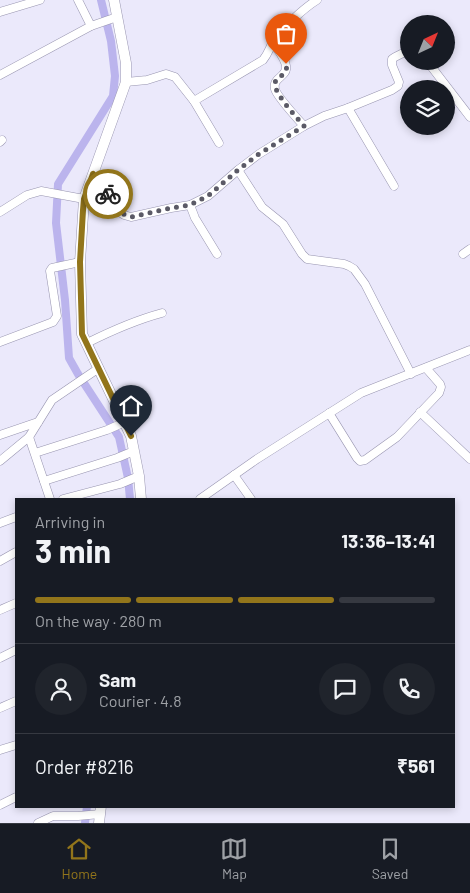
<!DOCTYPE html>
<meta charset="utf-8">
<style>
:root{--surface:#171b24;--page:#20242c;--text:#f1f3f6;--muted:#9ea1a6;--line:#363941;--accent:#92751b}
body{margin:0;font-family:Barlow,sans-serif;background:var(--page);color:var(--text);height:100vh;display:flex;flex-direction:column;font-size:19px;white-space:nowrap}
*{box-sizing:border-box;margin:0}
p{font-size:16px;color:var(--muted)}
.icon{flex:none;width:28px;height:28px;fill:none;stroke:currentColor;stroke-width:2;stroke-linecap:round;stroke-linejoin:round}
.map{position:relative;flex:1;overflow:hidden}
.drawer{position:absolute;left:15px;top:498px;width:440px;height:310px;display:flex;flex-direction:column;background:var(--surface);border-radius:0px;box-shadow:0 2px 8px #0003}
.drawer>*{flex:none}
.needle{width:32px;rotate:43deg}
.controls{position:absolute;left:400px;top:15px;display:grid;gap:10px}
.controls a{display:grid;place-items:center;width:55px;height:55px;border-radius:50%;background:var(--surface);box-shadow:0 2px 8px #0003;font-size:25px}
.pin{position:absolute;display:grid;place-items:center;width:42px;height:42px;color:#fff;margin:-51px -21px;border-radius:50% 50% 50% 0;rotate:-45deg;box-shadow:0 0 5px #0007}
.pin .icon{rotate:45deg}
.courier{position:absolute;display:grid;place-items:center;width:50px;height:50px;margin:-25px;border:4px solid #92751b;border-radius:50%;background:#fff;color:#222;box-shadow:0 1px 6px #0007}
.summary em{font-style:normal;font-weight:700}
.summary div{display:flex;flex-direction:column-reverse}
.summary{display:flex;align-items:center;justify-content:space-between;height:85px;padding:0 20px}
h1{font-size:32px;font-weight:700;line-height:38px}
.bar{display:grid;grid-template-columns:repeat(4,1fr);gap:8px 5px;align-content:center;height:60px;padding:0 20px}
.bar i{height:6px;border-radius:4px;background:var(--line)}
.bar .on{background:var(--accent)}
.bar p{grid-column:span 4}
.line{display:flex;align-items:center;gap:12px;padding:0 20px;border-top:1px solid var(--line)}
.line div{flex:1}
.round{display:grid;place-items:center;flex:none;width:52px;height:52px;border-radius:26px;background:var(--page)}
.menu{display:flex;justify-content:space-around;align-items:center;height:70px;border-top:1px solid var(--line);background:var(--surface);font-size:14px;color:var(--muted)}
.menu a{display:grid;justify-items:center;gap:2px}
.menu .on{color:var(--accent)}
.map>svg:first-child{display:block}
</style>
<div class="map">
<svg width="470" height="823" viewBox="0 0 470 823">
<rect width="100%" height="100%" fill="#ebe9fb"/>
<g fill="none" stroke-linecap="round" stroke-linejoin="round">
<g stroke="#bbb4ed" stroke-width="8">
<polyline points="101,0 111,41 115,76 113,96 58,184 56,223 65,300 69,358 78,374 119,437 128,478 130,499"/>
<polyline points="85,823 87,806"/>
</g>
<g stroke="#9895b0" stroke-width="9">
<g id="minor">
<polyline points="78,0 91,26"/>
<polyline points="0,12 40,0"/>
<path d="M 273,42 C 277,49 285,58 286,66 C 288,77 272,77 275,89 C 277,97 297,118 304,126"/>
<polyline points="427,61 470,117"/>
<polyline points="0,75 91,26 117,17"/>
<polyline points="126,82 147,80 166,74 175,77 194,101 219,143"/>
<path d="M 194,101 L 263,60 C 268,54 269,49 273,42 C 281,29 304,8 317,0"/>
<polyline points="348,108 394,186"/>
<polyline points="0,142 2,140"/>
<polyline points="238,170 262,207 283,224 302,254 307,259 344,264 349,266 354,269 365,284 411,374"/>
<polyline points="93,174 110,196 113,204 118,211 124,215 131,217 171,208 190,205 208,196 238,170 259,154 304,126 324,116 348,108 392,90 398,86 399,82 392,65 392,59 395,57 409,50"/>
<polyline points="190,205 195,218 217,254"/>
<polyline points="0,212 27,195 41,191 84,199"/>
<polyline points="463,254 470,249"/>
<polyline points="0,342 53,322 57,316 50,271 52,268 80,262"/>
<path d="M 87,343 C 111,331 136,320 162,313"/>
<polyline points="420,412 470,459"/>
<polyline points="329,413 357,458 360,461 365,460 397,437 439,393 441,387 440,384 426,368"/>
<polyline points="0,435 38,422"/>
<polyline points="29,437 50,499"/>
<polyline points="35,453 107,430 125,422"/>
<polyline points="0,461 29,437 52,400 99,368"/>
<polyline points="234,475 251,499"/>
<polyline points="44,481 117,458 134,451"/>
<polyline points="63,499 120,484 139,476"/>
<polyline points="200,499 257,459 361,393 470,350"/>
<polyline points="0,523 16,517"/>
<polyline points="0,561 16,552"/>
<polyline points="0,610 16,603"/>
<polyline points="0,658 16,650"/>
<polyline points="0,708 16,701"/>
<polyline points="0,750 16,745"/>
<polyline points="0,805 16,797"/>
<polyline points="38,823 53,816 78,816 100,814"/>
</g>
</g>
<g stroke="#9895b0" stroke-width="11">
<g id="major">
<polyline points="114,0 126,63 126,82 84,199 80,262 82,334 131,436 139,476 141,499"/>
<polyline points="99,823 101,806"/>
</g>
</g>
<use href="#minor" stroke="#fff" stroke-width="8"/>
<use href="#major" stroke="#fff" stroke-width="10"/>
</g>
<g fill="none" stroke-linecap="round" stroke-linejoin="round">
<path stroke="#5b5a66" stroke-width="5" stroke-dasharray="0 9" d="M 108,194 L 118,212 L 131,217 L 171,208 L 190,205 L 208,196 L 238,170 L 259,154 L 304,126 C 297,118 273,92 275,83 C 277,74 289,77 286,64"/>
<polyline stroke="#92751b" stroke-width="6" points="108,194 93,174 84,199 83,210 80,262 82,334 131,436"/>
</g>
</svg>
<div class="controls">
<a><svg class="needle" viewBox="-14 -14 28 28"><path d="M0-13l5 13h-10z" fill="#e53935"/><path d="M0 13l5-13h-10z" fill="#9ea1a6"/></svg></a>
<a><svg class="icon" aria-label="layers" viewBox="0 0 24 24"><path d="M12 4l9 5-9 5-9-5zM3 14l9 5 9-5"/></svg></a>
</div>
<div class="pin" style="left:286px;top:64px;background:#ea580c"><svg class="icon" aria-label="bag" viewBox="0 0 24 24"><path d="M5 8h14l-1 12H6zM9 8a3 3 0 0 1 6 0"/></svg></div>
<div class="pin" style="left:131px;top:436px;background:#1f2937"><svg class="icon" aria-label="home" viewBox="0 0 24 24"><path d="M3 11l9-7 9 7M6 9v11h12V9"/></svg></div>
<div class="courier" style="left:108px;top:194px"><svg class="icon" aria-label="bike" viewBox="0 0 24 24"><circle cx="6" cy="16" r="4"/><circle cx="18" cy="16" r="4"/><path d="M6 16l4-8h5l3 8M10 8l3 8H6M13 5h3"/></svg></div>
<section class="drawer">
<div class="summary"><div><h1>3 min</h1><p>Arriving in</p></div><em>13:36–13:41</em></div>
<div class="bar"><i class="on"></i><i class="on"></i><i class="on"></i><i></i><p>On the way · 280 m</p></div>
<div class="line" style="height:90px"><a class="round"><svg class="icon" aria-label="person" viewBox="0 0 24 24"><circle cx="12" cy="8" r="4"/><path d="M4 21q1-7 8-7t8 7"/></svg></a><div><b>Sam</b><p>Courier · 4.8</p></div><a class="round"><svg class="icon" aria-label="chat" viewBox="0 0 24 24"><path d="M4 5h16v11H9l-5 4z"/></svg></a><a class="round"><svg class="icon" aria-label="phone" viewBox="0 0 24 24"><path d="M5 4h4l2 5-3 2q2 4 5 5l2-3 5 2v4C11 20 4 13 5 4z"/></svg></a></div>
<div class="line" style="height:65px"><div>Order #8216</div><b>₹561</b></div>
</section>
</div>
<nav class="menu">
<a class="on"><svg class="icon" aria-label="home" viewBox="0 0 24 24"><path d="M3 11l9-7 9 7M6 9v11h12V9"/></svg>Home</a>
<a><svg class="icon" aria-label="map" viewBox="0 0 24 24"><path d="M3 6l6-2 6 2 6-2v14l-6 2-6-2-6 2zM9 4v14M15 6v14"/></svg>Map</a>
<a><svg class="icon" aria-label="saved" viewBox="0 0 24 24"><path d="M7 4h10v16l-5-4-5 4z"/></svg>Saved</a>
</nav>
